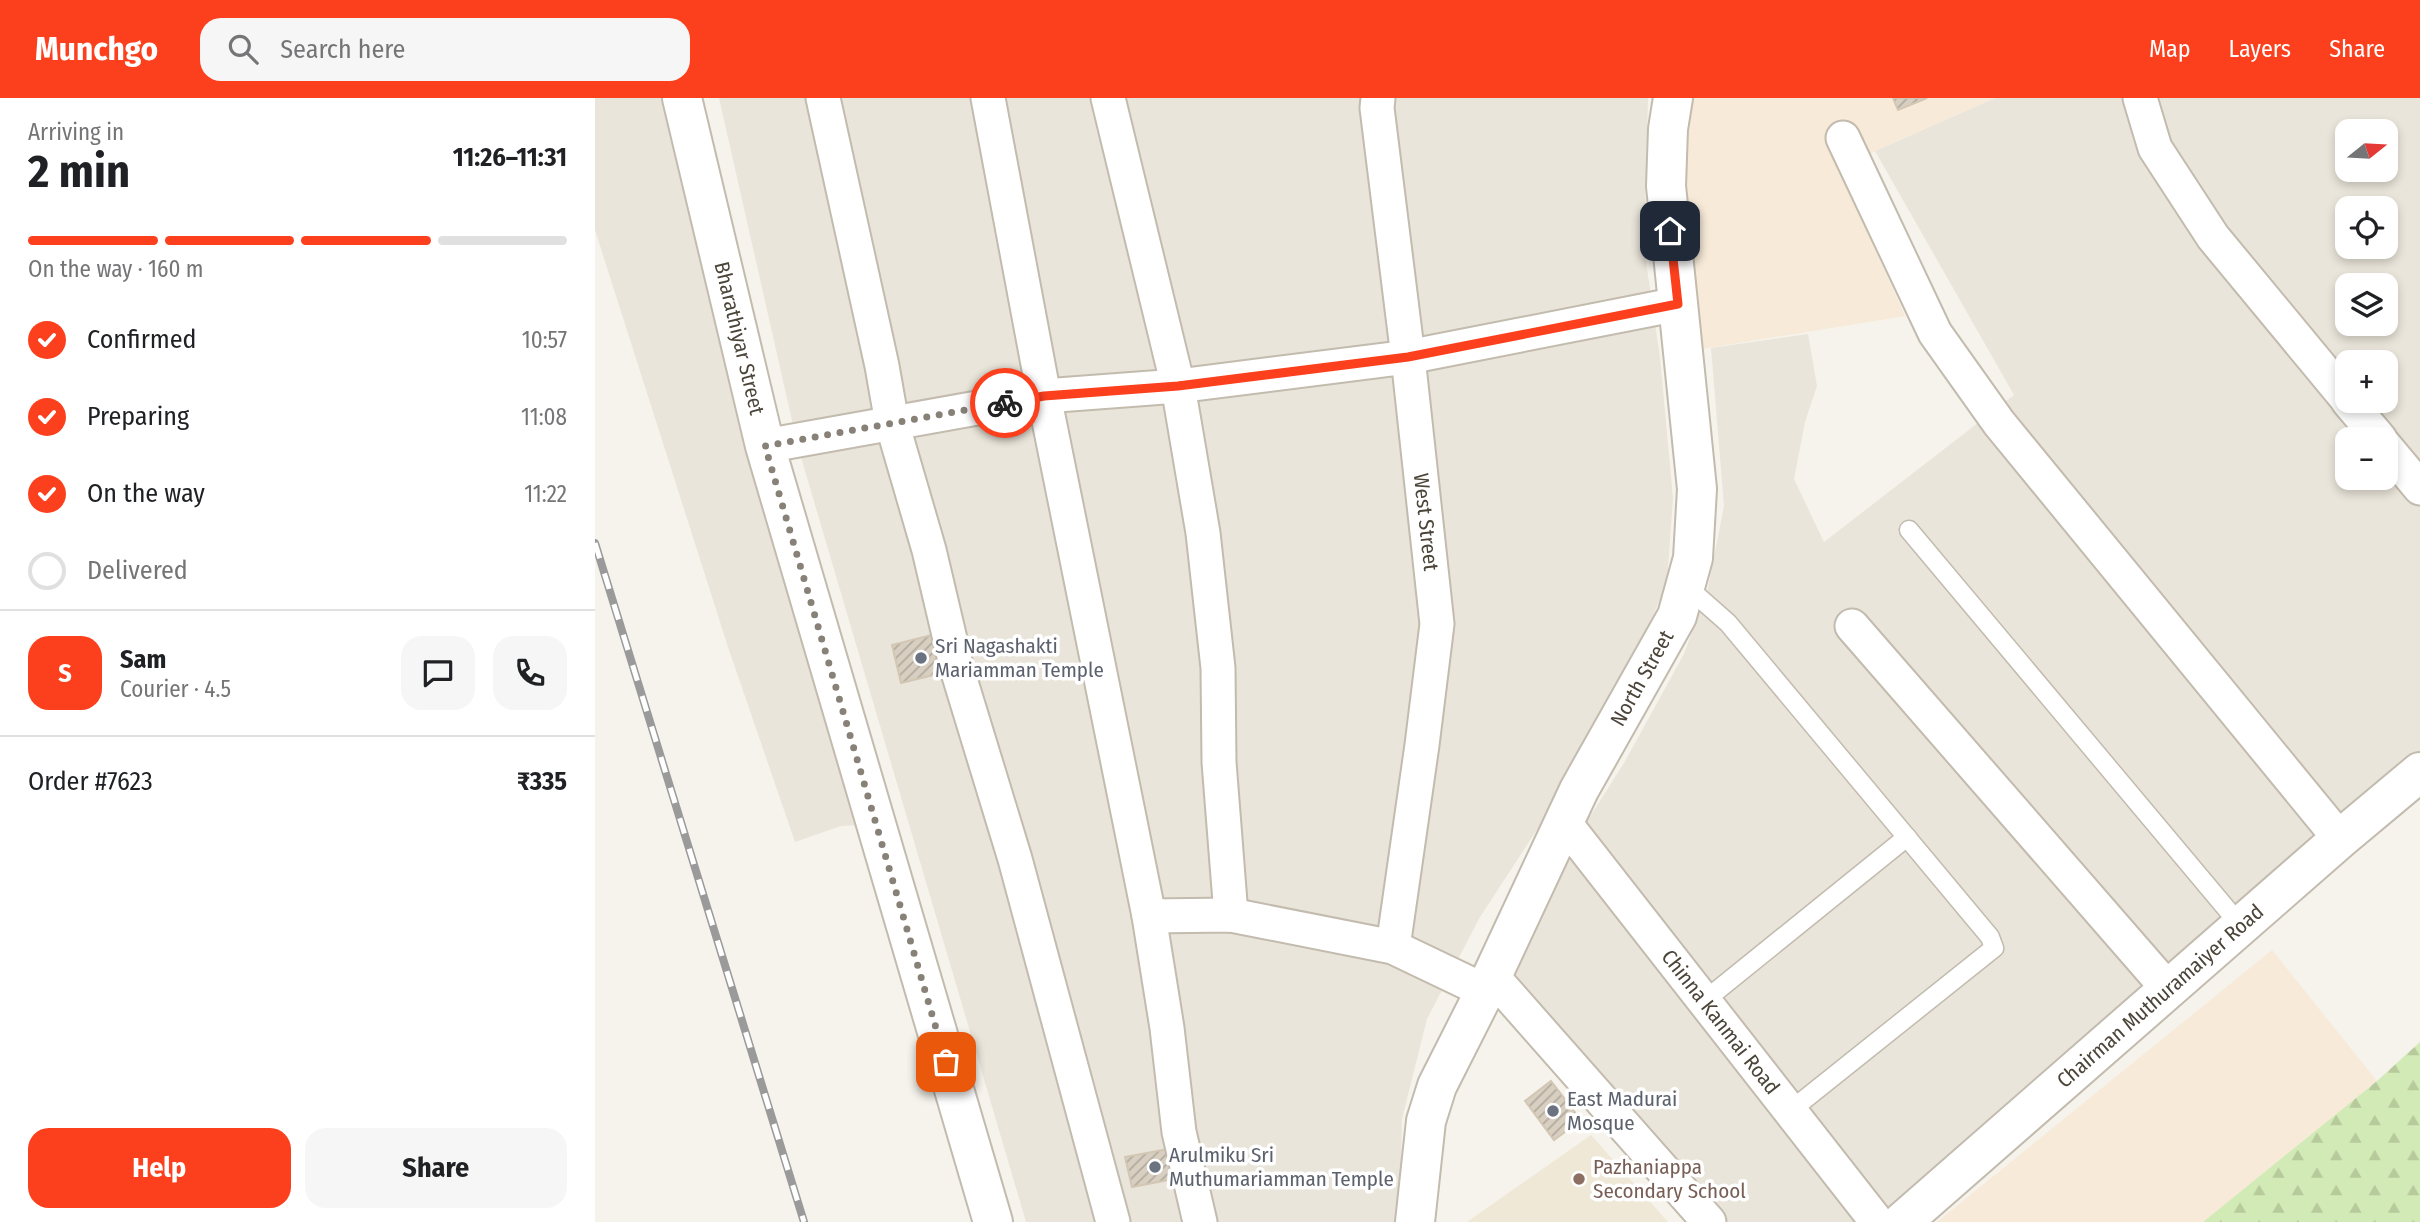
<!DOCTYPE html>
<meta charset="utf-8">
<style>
:root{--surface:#fff;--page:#f6f6f6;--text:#202124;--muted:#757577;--line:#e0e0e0;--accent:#fc3f1d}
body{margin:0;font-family:"Fira Sans Condensed",sans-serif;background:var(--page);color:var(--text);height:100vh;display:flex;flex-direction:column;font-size:26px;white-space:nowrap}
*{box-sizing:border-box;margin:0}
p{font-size:23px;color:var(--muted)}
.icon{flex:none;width:38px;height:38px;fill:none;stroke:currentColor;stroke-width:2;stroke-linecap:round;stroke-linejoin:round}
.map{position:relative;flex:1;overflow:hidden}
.sheet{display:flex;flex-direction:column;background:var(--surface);width:595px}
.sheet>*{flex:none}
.needle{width:46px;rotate:72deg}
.fabs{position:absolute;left:1740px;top:21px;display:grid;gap:14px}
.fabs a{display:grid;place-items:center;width:63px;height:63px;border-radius:14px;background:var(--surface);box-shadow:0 4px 10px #0003;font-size:35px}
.pin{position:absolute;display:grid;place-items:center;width:60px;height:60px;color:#fff;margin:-30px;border-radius:14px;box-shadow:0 4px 10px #0006}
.courier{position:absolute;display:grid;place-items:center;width:70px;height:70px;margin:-35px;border:5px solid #fc3f1d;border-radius:50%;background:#fff;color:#222;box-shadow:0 2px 9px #0007}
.overview em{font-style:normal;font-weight:700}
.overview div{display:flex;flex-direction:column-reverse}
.overview{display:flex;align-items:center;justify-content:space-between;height:119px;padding:0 28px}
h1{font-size:46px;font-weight:700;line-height:52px}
.bar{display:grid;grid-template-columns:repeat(4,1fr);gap:10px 7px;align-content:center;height:84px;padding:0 28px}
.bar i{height:9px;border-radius:5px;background:var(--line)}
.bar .selected{background:var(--accent)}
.bar p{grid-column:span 4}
.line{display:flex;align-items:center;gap:18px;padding:0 28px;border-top:2px solid var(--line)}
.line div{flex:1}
.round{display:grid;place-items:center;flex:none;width:74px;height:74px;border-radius:21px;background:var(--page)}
ol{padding:0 28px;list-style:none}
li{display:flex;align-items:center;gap:21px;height:77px}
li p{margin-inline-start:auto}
li .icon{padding:7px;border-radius:50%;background:var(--accent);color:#fff;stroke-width:4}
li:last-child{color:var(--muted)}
li i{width:38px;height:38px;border:4px solid var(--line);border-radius:50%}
.button{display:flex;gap:14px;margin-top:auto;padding:14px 28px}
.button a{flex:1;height:80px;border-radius:21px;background:var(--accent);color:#fff;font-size:28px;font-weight:700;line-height:80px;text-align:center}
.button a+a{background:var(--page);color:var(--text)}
header{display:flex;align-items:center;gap:42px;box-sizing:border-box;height:98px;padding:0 35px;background:var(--accent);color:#fff}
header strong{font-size:33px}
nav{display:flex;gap:38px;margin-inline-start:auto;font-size:24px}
.search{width:490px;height:63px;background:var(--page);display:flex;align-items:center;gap:18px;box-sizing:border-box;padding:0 24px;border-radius:21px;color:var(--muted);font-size:26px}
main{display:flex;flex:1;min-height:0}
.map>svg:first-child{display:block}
</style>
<header>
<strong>Munchgo</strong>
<div class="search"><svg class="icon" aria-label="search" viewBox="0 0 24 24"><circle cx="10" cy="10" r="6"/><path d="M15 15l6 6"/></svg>Search here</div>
<nav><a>Map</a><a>Layers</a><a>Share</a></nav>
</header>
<main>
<section class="sheet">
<div class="overview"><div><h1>2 min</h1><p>Arriving in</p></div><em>11:26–11:31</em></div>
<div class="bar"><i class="selected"></i><i class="selected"></i><i class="selected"></i><i></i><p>On the way · 160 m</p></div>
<ol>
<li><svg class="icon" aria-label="check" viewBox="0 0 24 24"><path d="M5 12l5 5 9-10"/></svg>Confirmed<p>10:57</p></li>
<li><svg class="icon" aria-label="check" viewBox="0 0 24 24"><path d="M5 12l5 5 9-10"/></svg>Preparing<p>11:08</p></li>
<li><svg class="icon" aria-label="check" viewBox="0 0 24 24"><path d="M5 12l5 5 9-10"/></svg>On the way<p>11:22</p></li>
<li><i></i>Delivered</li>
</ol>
<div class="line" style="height:126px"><b class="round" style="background:var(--accent);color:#fff">S</b><div><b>Sam</b><p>Courier · 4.5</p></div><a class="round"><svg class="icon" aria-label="chat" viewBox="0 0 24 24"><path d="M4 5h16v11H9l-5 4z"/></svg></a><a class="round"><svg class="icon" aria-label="phone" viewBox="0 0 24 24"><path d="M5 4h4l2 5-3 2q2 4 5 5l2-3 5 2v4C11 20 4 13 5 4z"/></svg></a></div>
<div class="line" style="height:91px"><div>Order #7623</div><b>₹335</b></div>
<div class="button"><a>Help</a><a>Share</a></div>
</section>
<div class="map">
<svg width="1825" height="1124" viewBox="0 0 1825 1124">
<defs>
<pattern id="forest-firs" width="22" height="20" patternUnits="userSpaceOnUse" patternTransform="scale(1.75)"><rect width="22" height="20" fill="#d2eab5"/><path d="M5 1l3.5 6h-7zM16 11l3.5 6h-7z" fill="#b6ca9c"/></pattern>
<pattern id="building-hatch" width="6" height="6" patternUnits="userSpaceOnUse" patternTransform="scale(1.75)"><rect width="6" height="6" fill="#d8cfc1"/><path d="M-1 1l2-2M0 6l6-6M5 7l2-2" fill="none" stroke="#b1aa9e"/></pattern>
</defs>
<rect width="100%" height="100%" fill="#f6f3ec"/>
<g fill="#eae5da" fill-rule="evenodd">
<polygon points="0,0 71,0 265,727 246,728 200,744 133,549 0,132"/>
<polygon points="124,0 1053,0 1049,150 1065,259 1078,400 1072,485 1011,626 885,819 832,921 807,1021 805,1124 431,1124 203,349"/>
<path d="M 1400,0 L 1825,0 L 1825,655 L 1284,1124 L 1127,1124 L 902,871 L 911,851 L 1029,665 L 1089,556 L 1113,490 L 1129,408 L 1116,250 L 1213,236 L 1222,288 L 1210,324 L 1199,381 L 1229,444 L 1419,297 L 1280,53 ZM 1752,33 L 1790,33 L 1790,72 L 1752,72 ZM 1752,110 L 1790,110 L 1790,149 L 1752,149 ZM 1752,187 L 1790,187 L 1790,226 L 1752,226 ZM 1752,264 L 1790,264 L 1790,303 L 1752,303 ZM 1752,341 L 1790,341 L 1790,380 L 1752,380 Z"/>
</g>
<g fill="#f7ead8">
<polygon points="1093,0 1400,0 1280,53 1245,74 1310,218 1101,252 1086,66"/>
<polygon points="1677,852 1782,983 1608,1124 1342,1124"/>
</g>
<polygon fill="#efe8d6" points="996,1037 1073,1124 872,1124"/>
<polygon fill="url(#forest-firs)" points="1825,944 1825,1124 1608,1124 1782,983"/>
<g fill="url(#building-hatch)" stroke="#d3c7b4" stroke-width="2">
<polygon points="1298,0 1332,0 1303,12"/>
<polygon points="345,535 355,573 306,585 297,547"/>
<polygon points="956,983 986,1022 959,1042 930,1003"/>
<polygon points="584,1049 589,1079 537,1089 530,1059"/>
</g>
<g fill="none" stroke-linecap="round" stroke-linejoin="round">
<g stroke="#c2bbae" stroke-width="21">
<g id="service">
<polyline points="1314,432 1646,828"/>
<polyline points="1091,488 1133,525 1395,839 1399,850 1195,1013"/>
<polyline points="1109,903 1312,739"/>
</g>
</g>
<g stroke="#c2bbae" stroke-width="37">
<g id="minor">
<polyline points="228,0 287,268 297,325 334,452 362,571 420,761 518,1124"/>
<polyline points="393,0 449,298 554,818 636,817 798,849 890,893"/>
<polyline points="513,0 583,288 608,435 623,570 624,664 636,817"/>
<path id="s1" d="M 783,0 L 782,10 L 813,259 L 842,526 L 827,647 L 798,849"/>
<polyline points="1545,0 1560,50 1618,139 1752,301"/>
<polyline points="1248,40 1340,235 1404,325 1745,741"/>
<polyline points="1753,303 1785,341"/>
<polyline points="170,348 449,298 583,288 813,259 1083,206"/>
<polyline points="1790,348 1825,390"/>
<polyline points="1257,528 1574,892"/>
<path id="s2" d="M 969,724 L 1282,1124"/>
<polyline points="554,818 572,930 584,1034 605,1124"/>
<polyline points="897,878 1114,1124"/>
</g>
</g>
<g stroke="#c2bbae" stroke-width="42">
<g id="tertiary">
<path id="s3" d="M 87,0 L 170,348 L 398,1124"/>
<path id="s4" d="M 820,1124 L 831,1023 L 842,988 L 890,893 L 984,692 L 1082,518 L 1098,460 L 1102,391 L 1071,88 L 1073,31 L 1078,0"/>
<path id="s5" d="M 1307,1124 L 1745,741 L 1825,674"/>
</g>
</g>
<use href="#service" stroke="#fff" stroke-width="18"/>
<use href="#minor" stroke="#fff" stroke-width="33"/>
<use href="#tertiary" stroke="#fff" stroke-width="38"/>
<g stroke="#9a9a9a" stroke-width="8">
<polyline id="rail" points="0,445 209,1124"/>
</g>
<use href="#rail" stroke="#fff" stroke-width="5" stroke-dasharray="16" stroke-linecap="butt"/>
</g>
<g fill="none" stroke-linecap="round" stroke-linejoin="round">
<polyline stroke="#878178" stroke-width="7" stroke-dasharray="0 12.6" points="351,964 170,348 410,305"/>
<polyline stroke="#fc3f1d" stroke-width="9" points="410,305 449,298 583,288 813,259 1083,206 1075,133"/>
</g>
<g fill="#6b7280" stroke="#fff" stroke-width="2.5">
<circle cx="326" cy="560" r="7"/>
<circle cx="958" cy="1013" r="7"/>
<circle cx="560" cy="1069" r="7"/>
</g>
<circle fill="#8d6e63" stroke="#fff" stroke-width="2.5" cx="984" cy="1081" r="7"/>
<g text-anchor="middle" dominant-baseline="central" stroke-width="7" stroke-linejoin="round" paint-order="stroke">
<g font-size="21" fill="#4b4439" stroke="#fff">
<text stroke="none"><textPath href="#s3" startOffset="247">Bharathiyar Street</textPath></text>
<text stroke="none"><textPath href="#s1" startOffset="427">West Street</textPath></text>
<text stroke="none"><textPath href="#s4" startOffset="595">North Street</textPath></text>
<text stroke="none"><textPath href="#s5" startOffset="343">Chairman Muthuramaiyer Road</textPath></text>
<text stroke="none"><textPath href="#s2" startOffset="254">Chinna Kanmai Road</textPath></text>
</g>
<g font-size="21" fill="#5b616d" stroke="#fff" text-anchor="start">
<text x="340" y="548">Sri Nagashakti<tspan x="340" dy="24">Mariamman Temple</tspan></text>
<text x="972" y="1001">East Madurai<tspan x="972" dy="24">Mosque</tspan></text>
<text x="574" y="1057">Arulmiku Sri<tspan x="574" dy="24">Muthumariamman Temple</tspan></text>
</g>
<g font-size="21" fill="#785e54" stroke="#fff" text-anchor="start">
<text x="998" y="1069">Pazhaniappa<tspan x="998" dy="24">Secondary School</tspan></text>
</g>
</g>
</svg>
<div class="fabs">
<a><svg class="needle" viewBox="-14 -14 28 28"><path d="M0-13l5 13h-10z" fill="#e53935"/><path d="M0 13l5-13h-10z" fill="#757577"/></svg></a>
<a><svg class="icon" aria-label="locate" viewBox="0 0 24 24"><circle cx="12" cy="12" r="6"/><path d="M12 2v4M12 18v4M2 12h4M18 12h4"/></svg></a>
<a><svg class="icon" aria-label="layers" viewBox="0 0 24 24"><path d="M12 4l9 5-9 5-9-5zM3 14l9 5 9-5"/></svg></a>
<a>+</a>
<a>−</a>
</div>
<div class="pin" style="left:351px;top:964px;background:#ea580c"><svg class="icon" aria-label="bag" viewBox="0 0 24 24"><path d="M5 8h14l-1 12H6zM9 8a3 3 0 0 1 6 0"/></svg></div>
<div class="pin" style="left:1075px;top:133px;background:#1f2937"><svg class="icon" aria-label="home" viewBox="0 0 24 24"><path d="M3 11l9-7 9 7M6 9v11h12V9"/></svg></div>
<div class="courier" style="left:410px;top:305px"><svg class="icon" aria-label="bike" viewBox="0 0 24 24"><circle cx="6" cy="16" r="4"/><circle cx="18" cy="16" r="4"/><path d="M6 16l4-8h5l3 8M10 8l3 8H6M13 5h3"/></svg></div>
</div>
</main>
